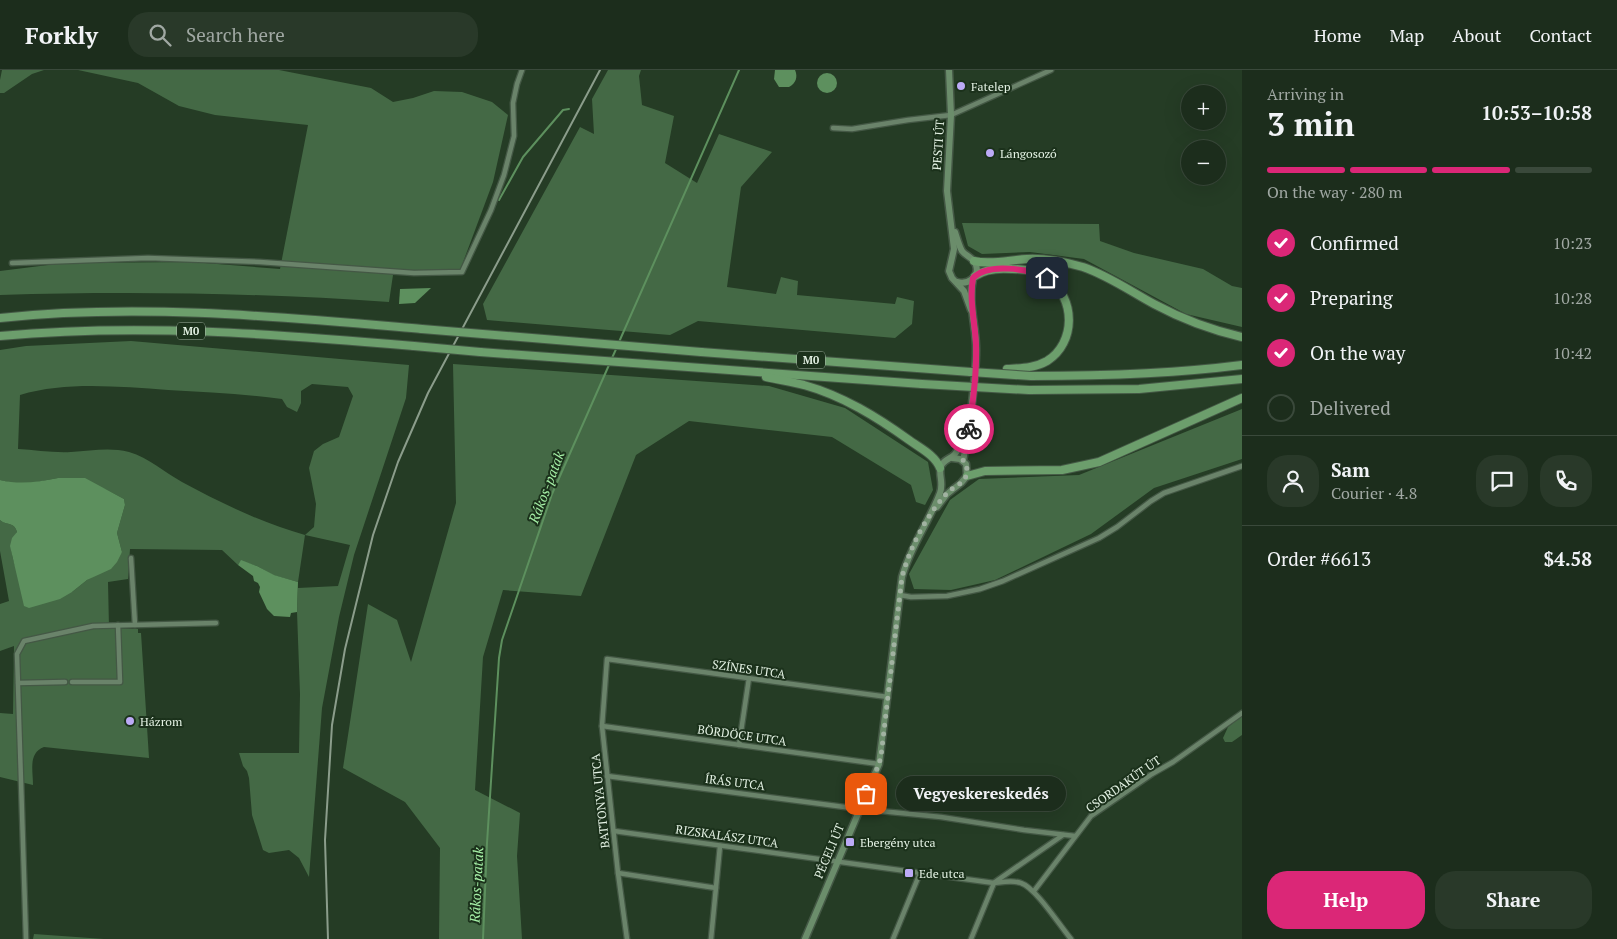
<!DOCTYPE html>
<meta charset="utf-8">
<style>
:root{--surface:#1c2d1c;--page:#293929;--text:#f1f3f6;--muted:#a0a8a3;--line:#3a493b;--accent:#db2777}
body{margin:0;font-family:"PT Serif",serif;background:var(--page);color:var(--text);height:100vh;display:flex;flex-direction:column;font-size:19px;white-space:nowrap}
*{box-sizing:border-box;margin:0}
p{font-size:16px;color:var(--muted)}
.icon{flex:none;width:28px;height:28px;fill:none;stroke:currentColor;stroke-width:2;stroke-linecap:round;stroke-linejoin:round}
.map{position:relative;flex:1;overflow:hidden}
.drawer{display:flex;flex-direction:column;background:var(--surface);width:375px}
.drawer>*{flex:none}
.tools{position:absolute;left:1181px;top:15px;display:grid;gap:10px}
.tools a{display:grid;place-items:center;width:45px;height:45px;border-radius:50%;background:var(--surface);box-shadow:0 5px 20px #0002,0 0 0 1px var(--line);font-size:25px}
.pin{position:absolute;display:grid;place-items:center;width:42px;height:42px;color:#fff;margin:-21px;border-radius:10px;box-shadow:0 2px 8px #0006}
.courier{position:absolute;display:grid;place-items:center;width:50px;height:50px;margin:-25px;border:4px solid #db2777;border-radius:50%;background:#fff;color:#222;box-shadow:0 1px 6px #0007}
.bubble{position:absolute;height:35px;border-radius:18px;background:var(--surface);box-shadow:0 5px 20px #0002,0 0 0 1px var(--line);font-size:16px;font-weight:800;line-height:35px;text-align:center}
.headline em{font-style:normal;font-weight:800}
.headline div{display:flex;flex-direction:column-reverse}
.headline{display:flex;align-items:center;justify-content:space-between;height:85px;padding:0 25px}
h1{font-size:32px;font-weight:800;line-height:38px}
.bar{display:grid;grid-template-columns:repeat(4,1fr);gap:8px 5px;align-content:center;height:60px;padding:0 25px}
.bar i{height:6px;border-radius:4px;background:var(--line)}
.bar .active{background:var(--accent)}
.bar p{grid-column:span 4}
.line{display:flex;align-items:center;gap:12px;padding:0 25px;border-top:1px solid var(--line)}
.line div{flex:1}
.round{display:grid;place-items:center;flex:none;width:52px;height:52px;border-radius:20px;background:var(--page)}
ol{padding:0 25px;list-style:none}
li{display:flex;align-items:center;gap:15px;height:55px}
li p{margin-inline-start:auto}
li .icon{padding:5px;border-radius:50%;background:var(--accent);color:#fff;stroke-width:4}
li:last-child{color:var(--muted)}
li i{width:28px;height:28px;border:2px solid var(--line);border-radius:50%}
.primary-button{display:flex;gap:10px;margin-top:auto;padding:10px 25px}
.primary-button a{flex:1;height:58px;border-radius:20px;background:var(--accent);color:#fff;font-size:20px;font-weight:800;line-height:58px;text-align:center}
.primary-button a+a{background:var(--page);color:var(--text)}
header{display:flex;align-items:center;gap:30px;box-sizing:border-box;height:70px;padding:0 25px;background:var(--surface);border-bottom:1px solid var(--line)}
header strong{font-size:24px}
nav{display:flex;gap:28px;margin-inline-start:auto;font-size:18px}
.search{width:350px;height:45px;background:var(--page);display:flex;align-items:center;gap:12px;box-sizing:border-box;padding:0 18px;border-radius:20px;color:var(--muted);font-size:19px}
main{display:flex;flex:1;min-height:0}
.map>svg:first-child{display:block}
</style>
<header>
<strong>Forkly</strong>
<div class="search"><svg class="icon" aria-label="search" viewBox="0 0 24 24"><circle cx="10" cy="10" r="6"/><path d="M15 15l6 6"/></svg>Search here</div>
<nav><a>Home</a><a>Map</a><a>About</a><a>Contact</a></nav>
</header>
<main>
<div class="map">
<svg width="1242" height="869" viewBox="0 0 1242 869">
<rect width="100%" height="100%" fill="#253c25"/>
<g fill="#446945" fill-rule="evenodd">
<polygon points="2,0 44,0 32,4 4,23 0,23 0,10"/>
<path d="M 78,0 L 279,0 L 371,18 L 393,32 L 413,28 L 434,21 L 462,22 L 492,32 L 508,45 L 493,112 L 459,203 L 393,205 L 389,232 C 260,223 130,221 0,225 L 0,201 L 64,193 L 191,192 L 280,199 L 308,55 L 215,45 L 179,36 L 138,13 Z"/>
<polygon points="608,0 641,0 639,6 642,35 674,46 665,93 697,113 719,64 772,82 741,117 727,217 776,224 781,207 798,211 797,225 895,234 897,227 914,231 912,254 895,268 698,251 670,265 487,250 483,234 580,57 594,64 592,29"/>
<polygon points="962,153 1099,154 1100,171 1134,183 1203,199 1232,216 1242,218 1242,257 1186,244 1084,189 1030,182 982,184 968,176"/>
<path d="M 131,271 L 409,295 L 406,328 L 354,485 L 339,547 L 322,638 L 309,807 L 299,788 L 289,780 L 269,783 L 263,780 L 252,745 L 249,708 L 247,701 L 243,696 L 239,683 L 299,683 L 300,624 L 297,542 L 298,518 L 338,516 L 350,475 L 305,465 L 298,512 L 273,505 L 257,496 L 241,491 L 238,495 L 222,480 L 130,479 L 128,509 L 108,512 L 109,558 L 138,559 L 138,563 L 141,563 L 149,688 L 44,677 C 28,683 33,700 33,715 L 0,707 L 0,643 L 13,644 L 14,576 L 0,581 L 0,534 L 9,531 L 0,481 L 0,450 C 6,456 14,451 17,462 C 7,479 13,487 18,505 L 72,522 L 87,510 L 98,504 L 122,482 L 117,463 L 125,435 L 124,429 L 105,419 L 58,408 L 32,413 L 12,413 L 0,410 L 0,280 L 26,276 ZM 312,314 L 348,317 L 353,326 L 339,367 L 323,374 L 314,381 L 309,398 L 316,434 L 314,457 L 305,465 C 262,453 221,433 182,412 C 164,402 149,388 129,382 C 109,377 91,381 71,382 C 54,383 35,380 18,379 L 20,325 C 67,311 120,317 168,320 C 206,322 244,324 282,329 L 287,337 L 297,342 L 301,333 L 301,321 Z"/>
<polygon points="453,294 769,316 845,338 928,392 933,420 925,435 916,432 911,415 832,367 689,351 636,385 581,526 503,520 483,587 475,720 520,743 517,786 522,869 439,869 440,778 405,732 343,698 368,534 397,550 411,592 456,433"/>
<polygon points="1242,339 1242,389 1154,418 1091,464 995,510 951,520 914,519 909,504 950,430 979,409 1079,405"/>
<polygon points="1242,646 1242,665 1232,672 1225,672 1223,668 1228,657"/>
<polygon points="34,864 104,869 33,869"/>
</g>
<g fill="#5d905e">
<path d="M 775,0 L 795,0 C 798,7 796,13 789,17 L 779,17 L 774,9 Z"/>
<circle cx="827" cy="13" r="10"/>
<polygon points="431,218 415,233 399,234 400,219"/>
<path d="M 58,408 L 85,408 L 124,429 L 125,435 L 117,463 L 122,482 L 117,492 L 111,499 L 87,510 L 72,522 L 60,529 L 29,538 L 24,536 L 10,476 L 12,468 L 17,462 C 14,451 6,456 0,450 L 0,410 C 20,415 38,412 58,408 Z"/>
<polygon points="241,490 257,496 274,505 298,512 297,542 291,543 290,547 274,546 267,539 259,522 260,517 258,513 254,511 253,506 238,495"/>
</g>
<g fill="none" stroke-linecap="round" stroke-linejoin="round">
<g stroke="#5d905e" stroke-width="2">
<polyline points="499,130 523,87 563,40 569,39"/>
<polyline points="619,272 739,0"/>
<polyline points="612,288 617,277"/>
<polyline points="483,869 487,773 499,588 502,570 552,424 609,295"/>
</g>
<g stroke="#445845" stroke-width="7">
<g id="minor">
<polyline points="833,58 852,59 908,50 951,45 1051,0"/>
<polyline points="12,193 148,188 260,192 414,203 462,202 491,140 504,105 514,66 513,33 517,14 522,0"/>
<polyline points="131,488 135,555"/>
<polyline points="900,525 911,527 947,526 980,519 1003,511 1099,468 1117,457 1151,431 1164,423 1242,396"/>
<polyline points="72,612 120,612 118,555"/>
<polyline points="18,613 65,612"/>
<polyline points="602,656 879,694"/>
<polyline points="739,675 749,608"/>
<polyline points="607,706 860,739 941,747 1024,760 1075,766"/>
<path d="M 614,761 L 994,813 C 1003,812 1013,810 1021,813 C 1036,818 1060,856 1071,869"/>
<polyline points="618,803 716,818"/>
<polyline points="995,812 1063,765"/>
<polyline points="1034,821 1091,746 1152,704 1173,692 1242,643"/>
<polyline points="26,869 17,584 24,571 93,556 216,553"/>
<polyline points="627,869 618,803 602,656 607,589 888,627"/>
<polyline points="711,869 720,776"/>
<polyline points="893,869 920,803"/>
<polyline points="971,869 994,813"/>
</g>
</g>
<g stroke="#445845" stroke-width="9">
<g id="secondary">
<polyline points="949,0 951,45 947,121 954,179 949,201 952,208 964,221 971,240"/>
<path d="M 955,162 C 957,168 959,176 962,181 C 966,186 974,188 976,195 C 980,207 968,215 957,212"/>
<path d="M 970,353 C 972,327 977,301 976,275 C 975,252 968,231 973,208"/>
<polyline points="963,391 968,365"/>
<polyline points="937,437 947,424 961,413 967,406 966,394 960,389 952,388"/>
<path d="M 805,869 L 879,694 L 902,507 C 910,477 929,452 940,423 C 944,412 938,405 941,396 C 944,389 951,389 955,384 C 963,374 966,360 970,349"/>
</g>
</g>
<g stroke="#445845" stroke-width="10">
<g id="trunk">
<path d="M 974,191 C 991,195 1009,190 1027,189 C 1045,188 1065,192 1083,197 C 1109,206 1130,221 1154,234 C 1182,249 1211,260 1242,267"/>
<path d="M 975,206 C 985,199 1000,198 1012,199 C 1025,199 1038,201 1048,209 C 1076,228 1076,273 1047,291 C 1035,298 1021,298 1007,299"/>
<path d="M 0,248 C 140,233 282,247 422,259"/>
<path d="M 0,266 C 140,253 274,264 414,276"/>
<polyline points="480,282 922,314"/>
<polyline points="701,282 971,302"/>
<path d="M 1031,306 C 1102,306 1172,304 1242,295"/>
<path d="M 766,307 C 779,310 792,312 804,315 C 843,326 877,347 909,370 C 920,378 935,385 940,398"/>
<polyline points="1029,320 1139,319 1242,309"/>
<polyline points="967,406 985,401 1062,400 1099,392 1242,328"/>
</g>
</g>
<use href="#minor" stroke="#6a836a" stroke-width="4.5"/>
<use href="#secondary" stroke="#6b8d6b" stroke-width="6"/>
<use href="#trunk" stroke="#6c9e6c" stroke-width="8"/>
<polyline stroke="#8b9d8b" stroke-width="2" points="328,869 325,770 332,655 345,579 373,465 398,392 428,323 600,0"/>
<g stroke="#445845" stroke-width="10" stroke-linecap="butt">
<g id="trunk-bridge">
<polyline points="422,259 701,282"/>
<polyline points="414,276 480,282"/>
<polyline points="971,302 1031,306"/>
<polyline points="922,314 1029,320"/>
</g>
</g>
<use href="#trunk-bridge" stroke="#6c9e6c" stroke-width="8"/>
</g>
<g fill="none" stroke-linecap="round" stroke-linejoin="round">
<path stroke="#a1b2a1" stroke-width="5" stroke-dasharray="0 9" d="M 866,724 L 879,694 L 881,686 L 902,507 C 910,477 926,446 947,423 C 953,417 961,415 965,408 C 969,402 967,396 963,391 L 969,359"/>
<path stroke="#db2777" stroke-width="6" d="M 969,359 C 973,331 977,302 976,274 C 975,252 969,231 973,208 C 988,192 1029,199 1047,208"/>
</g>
<g fill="#bcaaf6" stroke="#1b311b" stroke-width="2">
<circle cx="961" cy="16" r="5"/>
<circle cx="990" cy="83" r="5"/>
<circle cx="130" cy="651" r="5"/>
<rect x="845" y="767" width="10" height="10" rx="2.5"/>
<rect x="904" y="798" width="10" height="10" rx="2.5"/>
</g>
<g text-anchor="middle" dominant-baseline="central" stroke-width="4" stroke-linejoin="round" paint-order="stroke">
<g fill="#1b311b" stroke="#a8b8a8" stroke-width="1">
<rect x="177" y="252.5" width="28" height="17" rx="4"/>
<rect x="797" y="281.5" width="28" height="17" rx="4"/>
</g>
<g font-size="11" font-weight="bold" fill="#e4f2e4">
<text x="191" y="261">M0</text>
<text x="811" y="290">M0</text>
</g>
<g font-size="12" fill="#e4f2e4" stroke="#1b311b" text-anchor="start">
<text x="971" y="16">Fatelep</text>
<text x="1000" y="83">Lángosozó</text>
<text x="140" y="651">Házrom</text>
<text x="860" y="772">Ebergény utca</text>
<text x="919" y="803">Ede utca</text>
</g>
<g font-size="12" fill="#e4f2e4" stroke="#1b311b">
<text transform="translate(938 75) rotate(-86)">PESTI ÚT</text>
<text transform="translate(749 599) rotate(8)">SZÍNES UTCA</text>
<text transform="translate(742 665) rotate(8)">BÖRDÖCE UTCA</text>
<text transform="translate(735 712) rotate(7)">ÍRÁS UTCA</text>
<text transform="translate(1123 714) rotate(-35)">CSORDAKÚT ÚT</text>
<text transform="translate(600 731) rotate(-96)">BATTONYA UTCA</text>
<text transform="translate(727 766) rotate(8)">RIZSKALÁSZ UTCA</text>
<text transform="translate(829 781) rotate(-67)">PÉCELI ÚT</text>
</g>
<g font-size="14" font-style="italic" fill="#a5efa6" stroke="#1b311b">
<text transform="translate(546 417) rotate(-69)">Rákos-patak</text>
<text transform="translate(476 815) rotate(-87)">Rákos-patak</text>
</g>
</g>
</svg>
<div class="tools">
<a>+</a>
<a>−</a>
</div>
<div class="pin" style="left:866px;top:724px;background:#ea580c"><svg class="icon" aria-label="bag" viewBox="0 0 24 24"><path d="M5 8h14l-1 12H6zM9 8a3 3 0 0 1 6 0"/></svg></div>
<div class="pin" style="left:1047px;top:208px;background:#1f2937"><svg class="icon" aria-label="home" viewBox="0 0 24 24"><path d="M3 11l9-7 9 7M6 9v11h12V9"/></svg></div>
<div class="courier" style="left:969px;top:359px"><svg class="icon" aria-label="bike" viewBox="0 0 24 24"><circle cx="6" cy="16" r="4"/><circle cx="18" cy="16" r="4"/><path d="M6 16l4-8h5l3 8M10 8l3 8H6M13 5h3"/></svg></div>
<div class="bubble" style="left:896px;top:706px;width:170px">Vegyeskereskedés</div>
</div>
<section class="drawer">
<div class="headline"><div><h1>3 min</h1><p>Arriving in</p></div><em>10:53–10:58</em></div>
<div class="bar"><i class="active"></i><i class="active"></i><i class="active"></i><i></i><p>On the way · 280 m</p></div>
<ol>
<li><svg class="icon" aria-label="check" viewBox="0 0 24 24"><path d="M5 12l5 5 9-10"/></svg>Confirmed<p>10:23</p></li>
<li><svg class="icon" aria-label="check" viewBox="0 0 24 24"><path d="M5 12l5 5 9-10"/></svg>Preparing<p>10:28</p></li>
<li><svg class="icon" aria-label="check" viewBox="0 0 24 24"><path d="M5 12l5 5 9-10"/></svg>On the way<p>10:42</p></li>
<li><i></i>Delivered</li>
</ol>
<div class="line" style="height:90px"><a class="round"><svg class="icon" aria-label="person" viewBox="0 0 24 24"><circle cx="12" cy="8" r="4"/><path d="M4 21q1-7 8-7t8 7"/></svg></a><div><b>Sam</b><p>Courier · 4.8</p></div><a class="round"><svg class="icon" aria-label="chat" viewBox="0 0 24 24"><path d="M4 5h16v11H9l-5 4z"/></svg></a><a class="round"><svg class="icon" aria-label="phone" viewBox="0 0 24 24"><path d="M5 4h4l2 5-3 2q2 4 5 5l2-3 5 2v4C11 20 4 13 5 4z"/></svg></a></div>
<div class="line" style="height:65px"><div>Order #6613</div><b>$4.58</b></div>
<div class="primary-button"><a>Help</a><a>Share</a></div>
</section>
</main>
